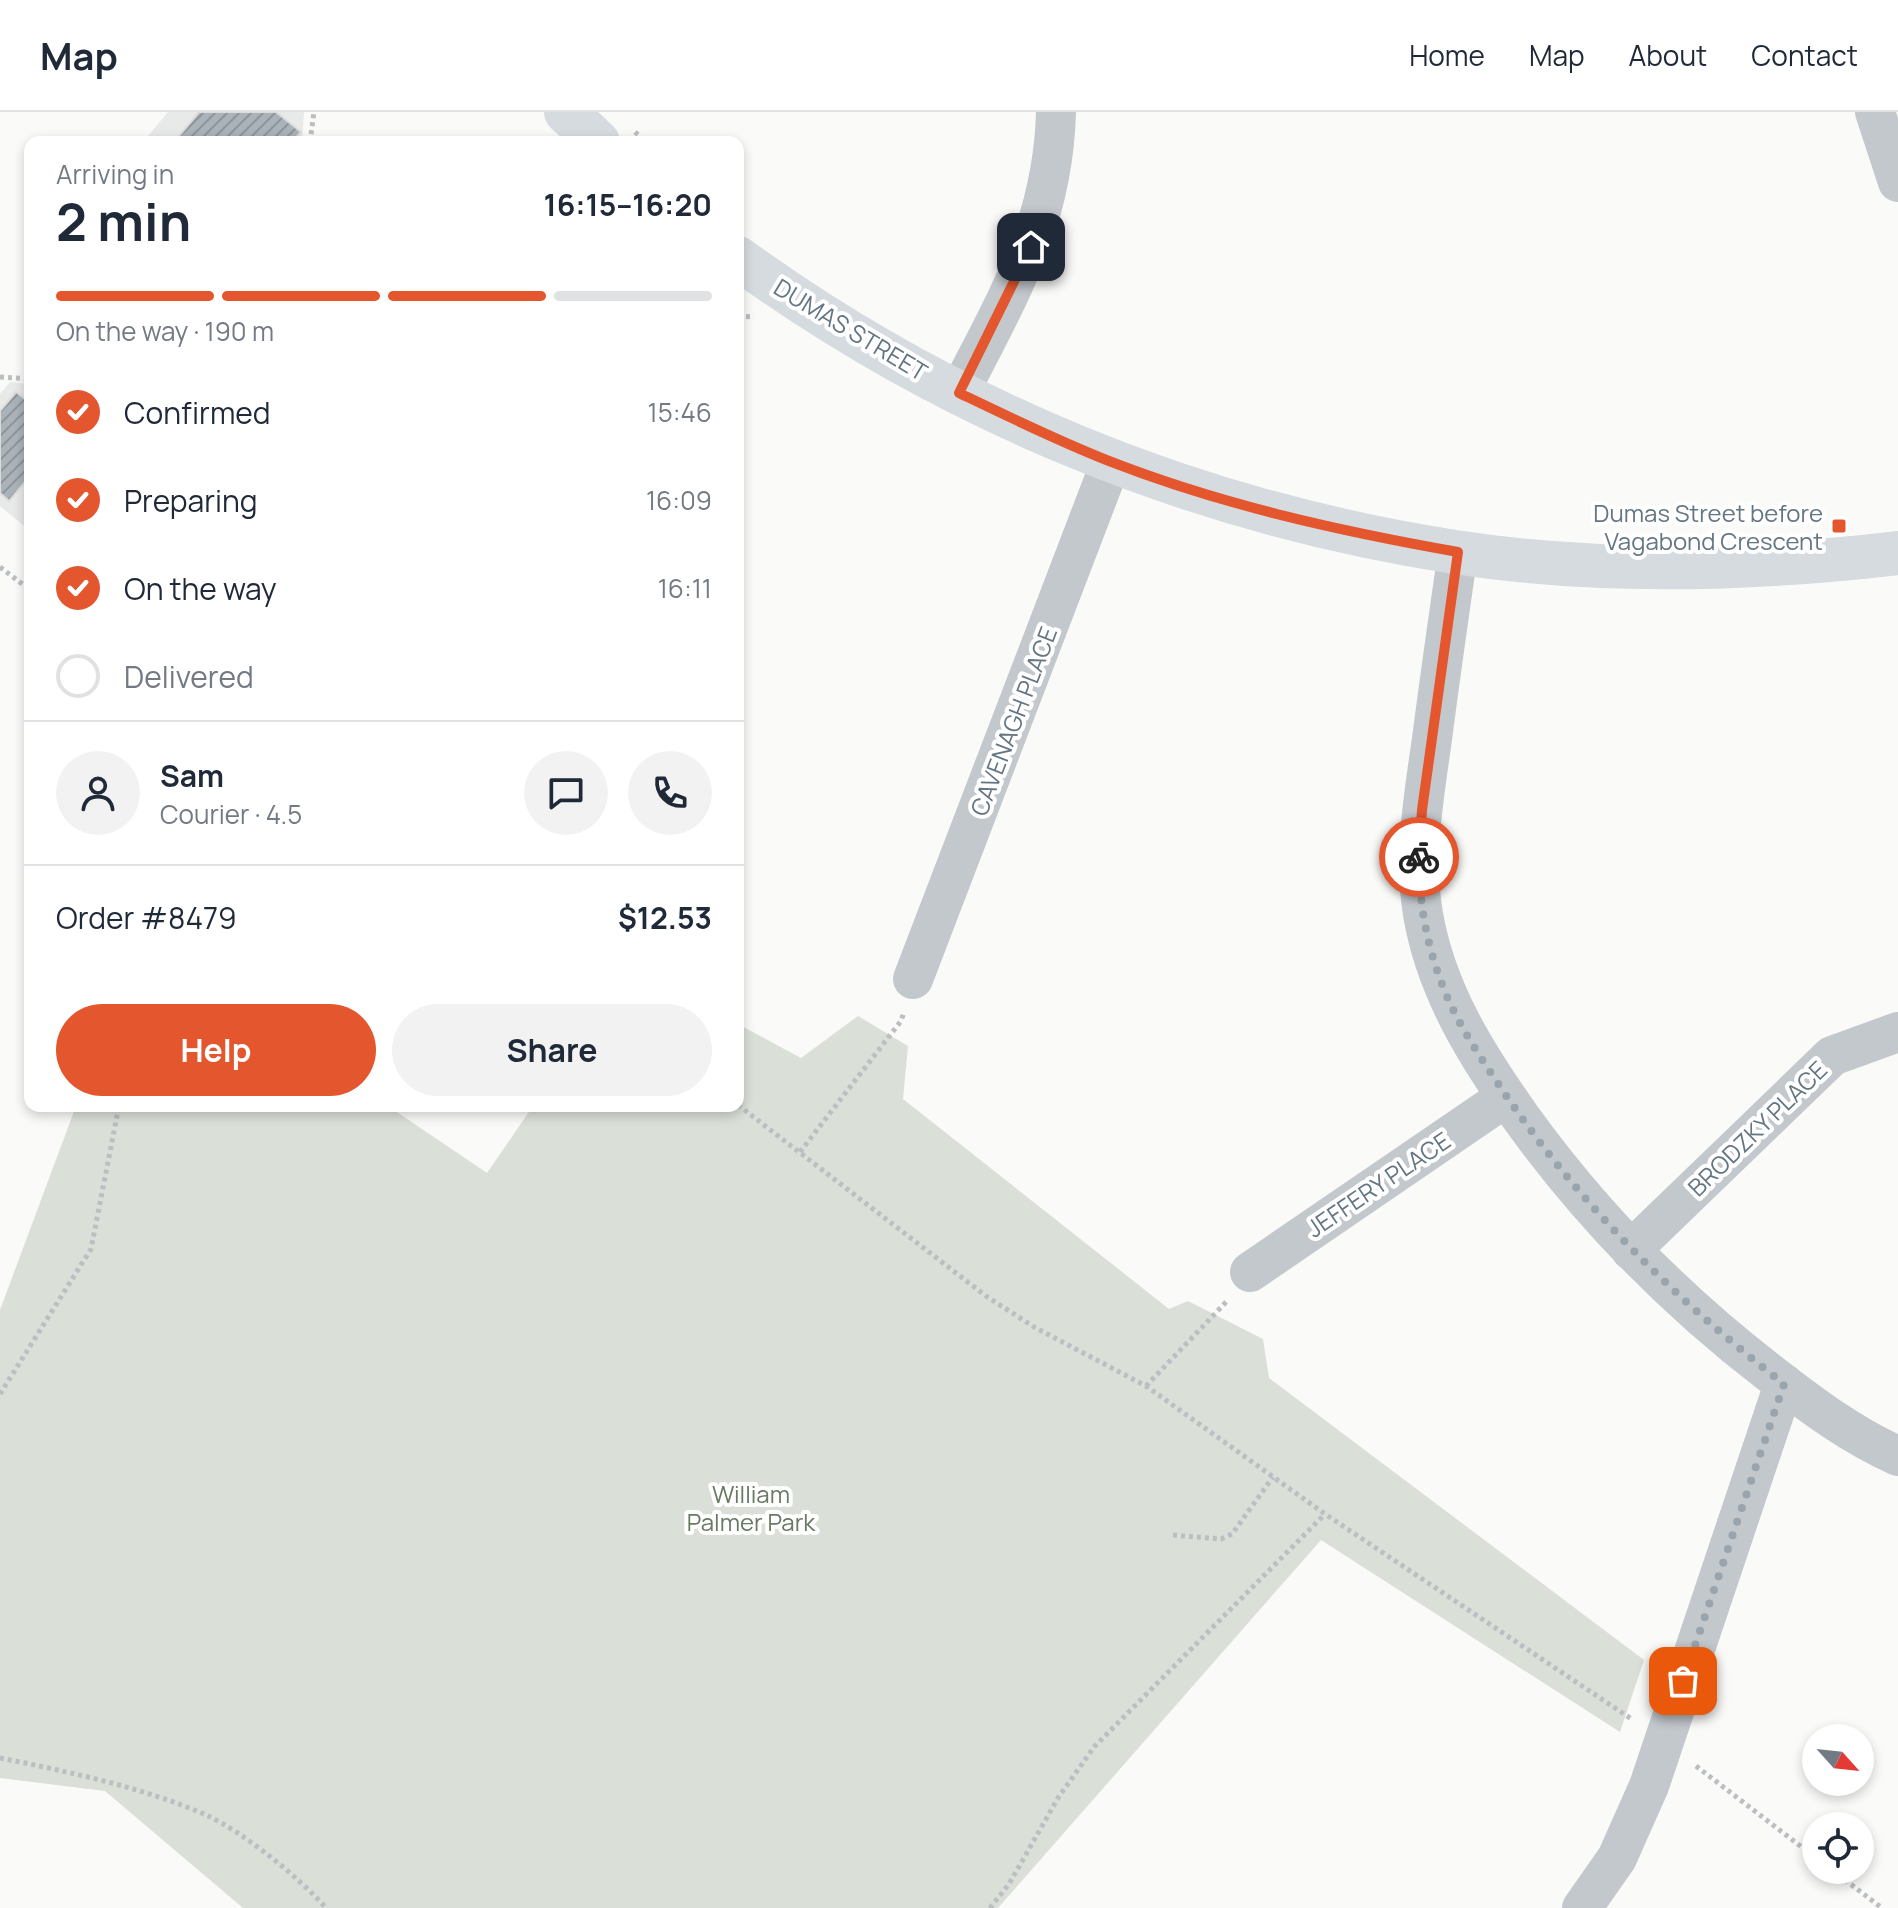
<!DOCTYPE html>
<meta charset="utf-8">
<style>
:root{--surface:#fff;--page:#f2f2f3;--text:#1f2937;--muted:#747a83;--line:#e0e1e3;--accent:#e4572e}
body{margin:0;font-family:Manrope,sans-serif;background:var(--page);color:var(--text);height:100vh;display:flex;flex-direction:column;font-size:30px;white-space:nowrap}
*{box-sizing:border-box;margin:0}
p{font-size:26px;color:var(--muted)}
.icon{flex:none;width:44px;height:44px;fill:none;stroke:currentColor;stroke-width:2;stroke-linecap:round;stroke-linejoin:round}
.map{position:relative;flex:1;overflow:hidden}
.details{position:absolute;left:24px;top:24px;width:720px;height:976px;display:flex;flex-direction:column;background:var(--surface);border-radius:16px;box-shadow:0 4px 12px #0003}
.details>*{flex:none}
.needle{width:52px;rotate:117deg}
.tools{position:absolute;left:1802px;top:1612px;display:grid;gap:16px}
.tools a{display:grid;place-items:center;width:72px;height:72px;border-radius:50%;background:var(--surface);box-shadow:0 4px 12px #0003;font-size:40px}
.pin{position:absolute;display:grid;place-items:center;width:68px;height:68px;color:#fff;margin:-34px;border-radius:16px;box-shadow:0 4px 12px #0006}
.courier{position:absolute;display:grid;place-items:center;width:80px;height:80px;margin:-40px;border:6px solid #e4572e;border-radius:50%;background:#fff;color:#222;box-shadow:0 2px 10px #0007}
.headline em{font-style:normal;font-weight:700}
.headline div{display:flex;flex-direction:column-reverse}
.headline{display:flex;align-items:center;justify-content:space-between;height:136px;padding:0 32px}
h1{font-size:52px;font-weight:700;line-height:60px}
.bar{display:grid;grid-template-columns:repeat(4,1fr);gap:12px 8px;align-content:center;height:96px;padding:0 32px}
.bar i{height:10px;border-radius:6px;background:var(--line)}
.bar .selected{background:var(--accent)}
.bar p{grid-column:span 4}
.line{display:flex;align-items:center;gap:20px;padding:0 32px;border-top:2px solid var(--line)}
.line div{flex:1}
.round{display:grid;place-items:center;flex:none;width:84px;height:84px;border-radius:42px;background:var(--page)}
ol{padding:0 32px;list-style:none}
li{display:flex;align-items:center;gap:24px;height:88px}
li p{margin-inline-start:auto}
li .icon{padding:8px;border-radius:50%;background:var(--accent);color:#fff;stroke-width:4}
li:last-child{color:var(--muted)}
li i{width:44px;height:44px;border:4px solid var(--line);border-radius:50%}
.cta{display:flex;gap:16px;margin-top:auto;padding:16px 32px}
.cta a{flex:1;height:92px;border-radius:48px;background:var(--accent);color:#fff;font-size:32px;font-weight:700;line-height:92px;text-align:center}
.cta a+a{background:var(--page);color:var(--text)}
header{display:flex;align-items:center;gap:48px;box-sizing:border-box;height:112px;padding:0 40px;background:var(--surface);border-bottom:2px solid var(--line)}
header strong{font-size:38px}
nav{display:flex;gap:44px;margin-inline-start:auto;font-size:28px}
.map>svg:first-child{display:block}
</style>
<header>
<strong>Map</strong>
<nav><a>Home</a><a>Map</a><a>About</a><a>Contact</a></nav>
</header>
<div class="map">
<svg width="1898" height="1796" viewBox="0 0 1898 1796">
<defs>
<pattern id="building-hatch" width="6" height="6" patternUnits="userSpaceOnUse" patternTransform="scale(2)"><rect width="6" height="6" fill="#aab3b9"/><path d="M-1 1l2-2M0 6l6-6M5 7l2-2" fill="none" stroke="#8e969c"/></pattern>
</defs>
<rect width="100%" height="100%" fill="#fafaf8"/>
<g fill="#e8e9e9">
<polygon points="168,0 304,0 302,30 143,30"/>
<polygon points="10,270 30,272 30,419 0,394 0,282"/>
</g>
<polygon fill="#dadfd7" points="858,904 908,934 903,987 1169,1197 1188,1189 1263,1227 1269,1266 1644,1548 1620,1620 1321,1428 998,1796 243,1796 105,1679 0,1666 0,1198 76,994 388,994 487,1061 533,994 738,994 738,912 801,946"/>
<g fill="url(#building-hatch)" stroke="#dcdcda" stroke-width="2">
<polygon points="199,0 276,0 301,20 292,30 174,30"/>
<polygon points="16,280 30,291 30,364 9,389 0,381 0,299"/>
</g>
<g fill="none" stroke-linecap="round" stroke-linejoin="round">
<g stroke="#bbbfc2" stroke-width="5" stroke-dasharray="4 4" stroke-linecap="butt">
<polyline points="635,20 646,30"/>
<polyline points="310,30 314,0"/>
<polyline points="738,204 754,205"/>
<polyline points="0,265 30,267"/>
<polyline points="0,455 30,478"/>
<polyline points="738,993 986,1184 1034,1215 1146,1274 1325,1402 1633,1608"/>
<polyline points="800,1040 901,909 904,900"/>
<polyline points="1146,1274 1228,1188"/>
<polyline points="0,1282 91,1137 119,994"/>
<polyline points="1173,1423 1221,1427 1232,1422 1273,1365"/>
<path d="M 0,1646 C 65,1659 146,1676 206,1703 C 242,1719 300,1766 326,1796"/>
<polyline points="1696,1654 1816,1746"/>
<polyline points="1832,1758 1882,1796"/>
<polyline points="990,1796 1009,1772 1058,1686 1094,1635 1325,1402"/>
</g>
<g stroke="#c3c8cc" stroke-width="40">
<polyline points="1875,0 1898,70"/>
<path d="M 959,281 C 1008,184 1053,112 1056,0"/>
<path d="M 1458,440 C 1449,502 1440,565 1432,627 C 1424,684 1413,743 1423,802 C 1436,879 1477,944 1522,1007 C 1592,1104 1676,1189 1771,1262 C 1811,1293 1851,1323 1898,1344"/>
<polyline points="913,867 1111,350"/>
<polyline points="1631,1138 1832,944 1898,920"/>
<polyline points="1250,1160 1506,985"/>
<polyline points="1582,1796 1617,1746 1649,1674 1784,1272"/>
</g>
<g stroke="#d6dbdf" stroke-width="44">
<polyline points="566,0 598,30"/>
<path d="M 738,146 C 950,300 1196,400 1455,440 C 1602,463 1752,458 1898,441"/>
</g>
</g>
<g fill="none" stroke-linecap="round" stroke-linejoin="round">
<path stroke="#99a4ac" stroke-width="8" stroke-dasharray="0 14.4" d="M 1419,745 C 1419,786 1425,825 1439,864 C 1452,902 1474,936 1497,970 C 1575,1088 1673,1186 1784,1272 L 1683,1569"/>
<path stroke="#e4572e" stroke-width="10" d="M 1031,135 L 959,281 C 1009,305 1058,329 1109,349 C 1222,393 1339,419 1458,440 L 1422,698 L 1419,745"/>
</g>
<rect fill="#e4572e" stroke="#fff" stroke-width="3" x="1831" y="406" width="16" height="16" rx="4"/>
<g text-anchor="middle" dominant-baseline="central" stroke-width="8" stroke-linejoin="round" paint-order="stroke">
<g font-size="24" fill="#657683" stroke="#fff">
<text transform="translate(851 217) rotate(31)">DUMAS STREET</text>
<text transform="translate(1013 609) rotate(-69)">CAVENAGH PLACE</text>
<text transform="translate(1757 1016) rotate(-44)">BRODZKY PLACE</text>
<text transform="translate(1378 1072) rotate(-34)">JEFFERY PLACE</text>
</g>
<g font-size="24" fill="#657683" stroke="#fff" text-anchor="end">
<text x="1823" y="400">Dumas Street before<tspan x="1823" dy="28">Vagabond Crescent</tspan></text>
</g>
<g font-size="24" fill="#687a64" stroke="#fff">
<text x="751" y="1381">William<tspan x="751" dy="28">Palmer Park</tspan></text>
</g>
</g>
</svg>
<div class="tools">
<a><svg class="needle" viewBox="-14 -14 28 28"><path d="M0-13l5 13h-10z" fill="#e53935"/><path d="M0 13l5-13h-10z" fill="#747a83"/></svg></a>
<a><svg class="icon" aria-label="locate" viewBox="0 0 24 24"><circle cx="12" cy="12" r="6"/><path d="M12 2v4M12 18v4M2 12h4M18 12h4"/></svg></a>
</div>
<div class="pin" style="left:1683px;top:1569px;background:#ea580c"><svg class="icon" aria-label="bag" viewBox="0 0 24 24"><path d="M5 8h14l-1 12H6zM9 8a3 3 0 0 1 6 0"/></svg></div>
<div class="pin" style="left:1031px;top:135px;background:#1f2937"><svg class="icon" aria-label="home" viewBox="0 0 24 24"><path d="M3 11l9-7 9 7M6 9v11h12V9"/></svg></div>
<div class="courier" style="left:1419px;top:745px"><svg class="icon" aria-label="bike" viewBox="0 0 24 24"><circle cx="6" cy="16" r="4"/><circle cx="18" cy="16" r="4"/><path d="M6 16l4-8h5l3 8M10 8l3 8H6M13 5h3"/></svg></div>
<section class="details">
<div class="headline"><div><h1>2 min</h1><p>Arriving in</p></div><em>16:15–16:20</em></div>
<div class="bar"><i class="selected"></i><i class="selected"></i><i class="selected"></i><i></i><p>On the way · 190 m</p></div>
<ol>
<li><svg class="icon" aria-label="check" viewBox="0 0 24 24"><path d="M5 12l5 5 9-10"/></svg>Confirmed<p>15:46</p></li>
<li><svg class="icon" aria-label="check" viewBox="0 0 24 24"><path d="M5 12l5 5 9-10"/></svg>Preparing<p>16:09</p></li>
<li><svg class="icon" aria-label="check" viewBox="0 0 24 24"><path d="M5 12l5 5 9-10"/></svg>On the way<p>16:11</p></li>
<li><i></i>Delivered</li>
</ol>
<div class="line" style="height:144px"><a class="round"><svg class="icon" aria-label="person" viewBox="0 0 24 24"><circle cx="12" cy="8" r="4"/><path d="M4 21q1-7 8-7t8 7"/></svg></a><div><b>Sam</b><p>Courier · 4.5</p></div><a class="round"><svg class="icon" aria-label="chat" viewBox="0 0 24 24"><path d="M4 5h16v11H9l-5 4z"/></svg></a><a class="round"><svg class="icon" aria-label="phone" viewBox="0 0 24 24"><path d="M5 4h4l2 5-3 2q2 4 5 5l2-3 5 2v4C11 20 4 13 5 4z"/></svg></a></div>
<div class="line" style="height:104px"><div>Order #8479</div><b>$12.53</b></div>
<div class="cta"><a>Help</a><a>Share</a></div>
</section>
</div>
